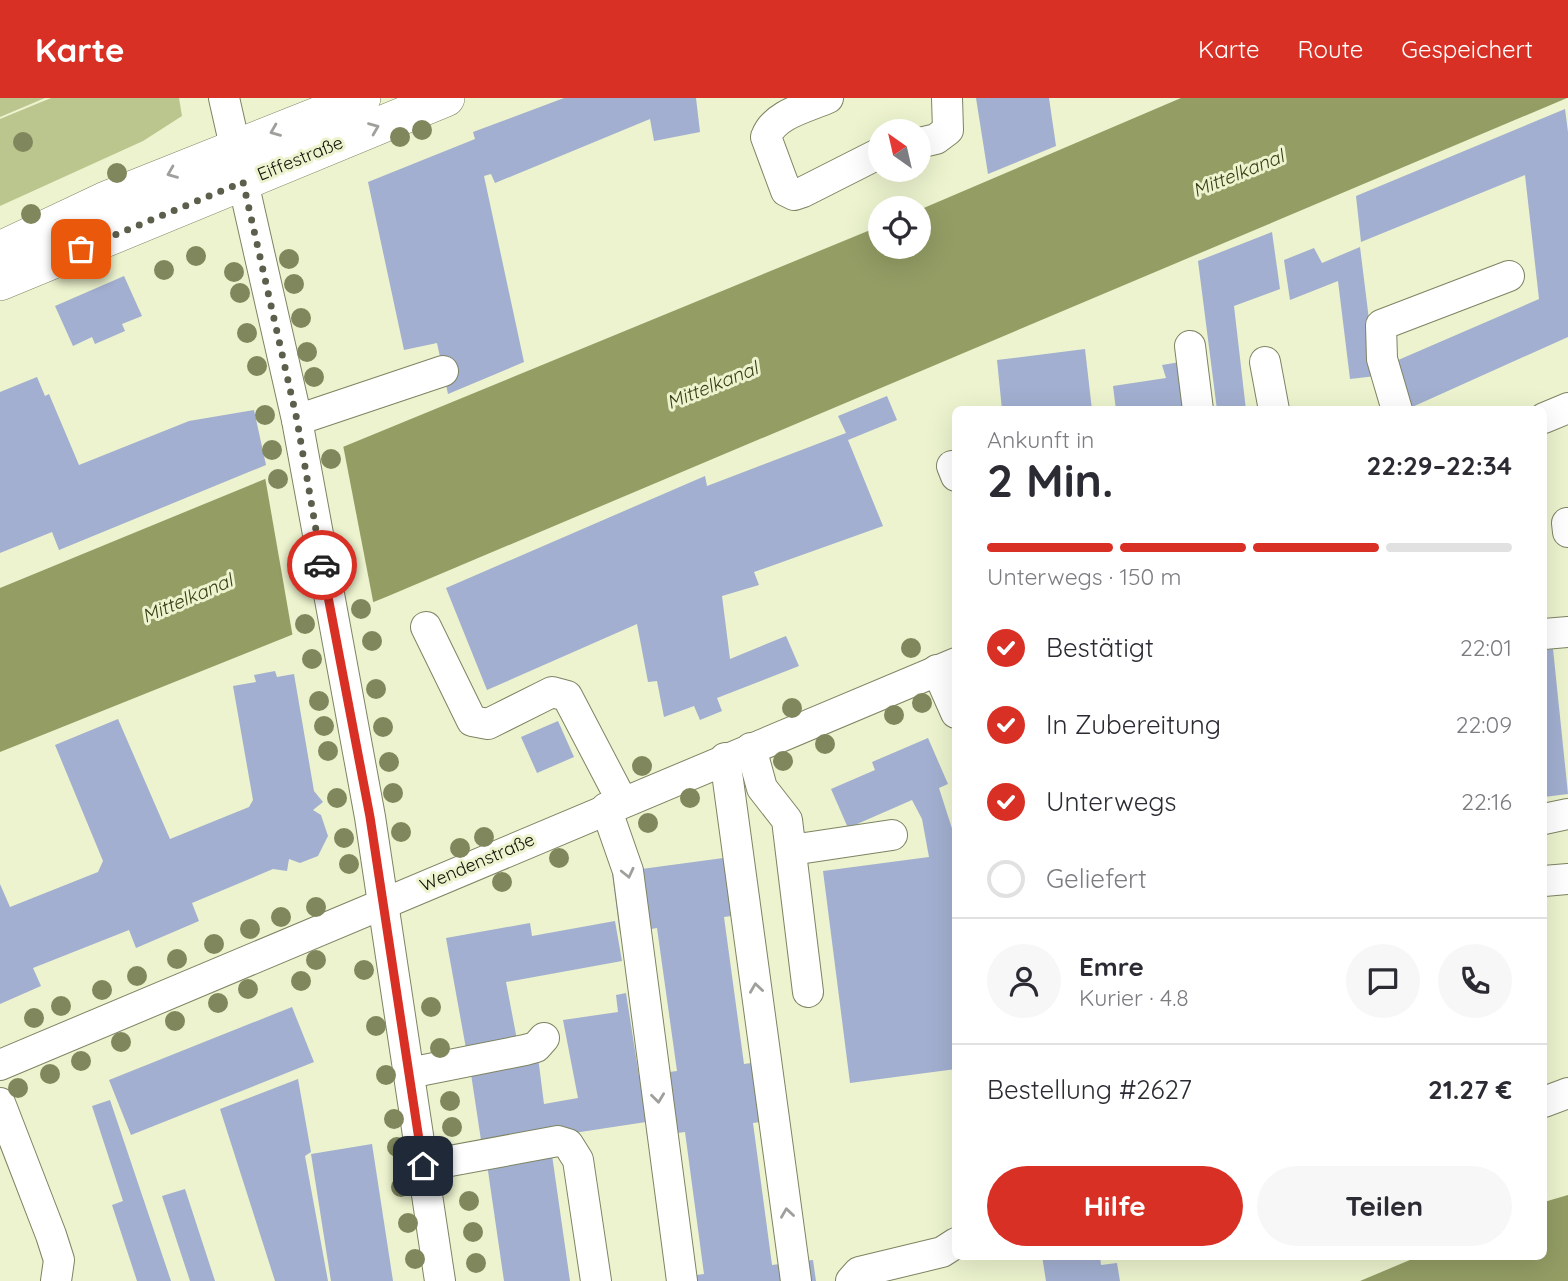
<!DOCTYPE html>
<html lang="de">
<meta charset="utf-8">
<style>
:root{--surface:#fff;--page:#f7f7f7;--text:#2b2b33;--muted:#7c7c81;--line:#e1e1e2;--accent:#d93025}
body{margin:0;font-family:Quicksand,sans-serif;background:var(--page);color:var(--text);height:100vh;display:flex;flex-direction:column;font-size:26px;white-space:nowrap}
*{box-sizing:border-box;margin:0}
p{font-size:23px;color:var(--muted)}
.icon{flex:none;width:38px;height:38px;fill:none;stroke:currentColor;stroke-width:2;stroke-linecap:round;stroke-linejoin:round}
.map{position:relative;flex:1;overflow:hidden}
.details{position:absolute;left:952px;top:308px;width:595px;height:854px;display:flex;flex-direction:column;background:var(--surface);border-radius:10px;box-shadow:0 7px 28px #0002}
.details>*{flex:none}
.needle{width:46px;rotate:326deg}
.buttons{position:absolute;left:868px;top:21px;display:grid;gap:14px}
.buttons a{display:grid;place-items:center;width:63px;height:63px;border-radius:50%;background:var(--surface);box-shadow:0 7px 28px #0002;font-size:35px}
.pin{position:absolute;display:grid;place-items:center;width:60px;height:60px;color:#fff;margin:-30px;border-radius:14px;box-shadow:0 4px 10px #0006}
.courier{position:absolute;display:grid;place-items:center;width:70px;height:70px;margin:-35px;border:5px solid #d93025;border-radius:50%;background:#fff;color:#222;box-shadow:0 2px 9px #0007}
.head em{font-style:normal;font-weight:700}
.head div{display:flex;flex-direction:column-reverse}
.head{display:flex;align-items:center;justify-content:space-between;height:119px;padding:0 35px}
h1{font-size:46px;font-weight:700;line-height:52px}
.bar{display:grid;grid-template-columns:repeat(4,1fr);gap:10px 7px;align-content:center;height:84px;padding:0 35px}
.bar i{height:9px;border-radius:5px;background:var(--line)}
.bar .current{background:var(--accent)}
.bar p{grid-column:span 4}
.line{display:flex;align-items:center;gap:18px;padding:0 35px;border-top:2px solid var(--line)}
.line div{flex:1}
.round{display:grid;place-items:center;flex:none;width:74px;height:74px;border-radius:37px;background:var(--page)}
ol{padding:0 35px;list-style:none}
li{display:flex;align-items:center;gap:21px;height:77px}
li p{margin-inline-start:auto}
li .icon{padding:7px;border-radius:50%;background:var(--accent);color:#fff;stroke-width:4}
li:last-child{color:var(--muted)}
li i{width:38px;height:38px;border:4px solid var(--line);border-radius:50%}
.primary-button{display:flex;gap:14px;margin-top:auto;padding:14px 35px}
.primary-button a{flex:1;height:80px;border-radius:42px;background:var(--accent);color:#fff;font-size:28px;font-weight:700;line-height:80px;text-align:center}
.primary-button a+a{background:var(--page);color:var(--text)}
header{display:flex;align-items:center;gap:42px;box-sizing:border-box;height:98px;padding:0 35px;background:var(--accent);color:#fff}
header strong{font-size:33px}
nav{display:flex;gap:38px;margin-inline-start:auto;font-size:24px}
.map>svg:first-child{display:block}
</style>
<header>
<strong>Karte</strong>
<nav><a>Karte</a><a>Route</a><a>Gespeichert</a></nav>
</header>
<div class="map">
<svg width="1568" height="1183" viewBox="0 0 1568 1183">
<rect width="100%" height="100%" fill="#ecf3ce"/>
<g fill="#bbc58e">
<polygon points="0,0 45,0 0,19"/>
<polygon points="51,0 179,0 182,18 143,43 0,108 0,21"/>
</g>
<g fill="#939d64">
<polygon points="1181,0 1567,0 386,499 0,654 0,490 880,128 880,149 919,149 919,112"/>
<polygon points="1568,1097 1568,1183 1360,1183 1417,1159 1544,1158 1544,1104"/>
</g>
<polygon fill="#ecf3ce" points="343,347 374,508 293,540 265,379"/>
<g fill="#a2afd0">
<polygon points="564,0 696,0 700,34 654,43 650,21 495,85 491,76 484,78 524,264 448,296 437,245 404,252 368,84 475,41 473,34"/>
<polygon points="976,0 1049,0 1056,48 988,76"/>
<polygon points="1565,11 1568,34 1568,239 1410,310 1389,266 1539,201 1525,77 1361,144 1356,98"/>
<polygon points="1272,134 1280,191 1234,208 1246,312 1217,312 1198,163"/>
<polygon points="1360,149 1376,278 1350,281 1338,183 1290,202 1284,162 1314,150 1322,165"/>
<polygon points="124,178 142,218 122,226 125,233 95,246 92,239 73,248 55,208"/>
<polygon points="1085,251 1092,312 1002,312 997,262"/>
<polygon points="1180,264 1186,312 1116,312 1113,288 1166,280 1162,267"/>
<polygon points="37,279 45,298 49,296 79,367 189,323 254,312 266,367 59,452 52,434 0,455 0,294"/>
<polygon points="887,298 897,322 848,342 883,428 754,474 759,487 722,498 730,561 786,538 799,568 717,600 722,613 700,622 694,608 664,619 657,583 648,584 637,526 487,592 446,490 705,378 707,388 846,335 838,318"/>
<polygon points="1553,551 1568,696 1544,699 1544,552"/>
<polygon points="275,573 277,579 294,576 314,693 323,704 313,712 321,717 328,738 318,758 300,765 289,761 287,773 273,771 192,805 199,823 136,850 129,832 33,870 41,888 0,906 0,786 10,809 98,774 103,763 55,647 118,621 170,741 249,709 253,702 233,588 256,584 254,577"/>
<polygon points="558,623 574,659 537,675 521,639"/>
<polygon points="928,640 948,686 939,690 956,743 956,971 850,985 823,773 929,759 922,721 912,702 848,730 831,691 875,672 872,664"/>
<polygon points="753,756 760,814 724,819 744,966 781,961 789,1020 753,1025 772,1167 813,1162 816,1183 673,1183 673,1180 704,1176 685,1034 647,1039 646,1024 482,1049 470,969 538,959 544,1006 578,1000 563,922 618,914 616,897 626,895 639,978 677,973 657,830 620,836 612,775"/>
<polygon points="615,823 622,863 506,884 518,947 467,956 446,840 530,825 532,838"/>
<polygon points="292,909 314,964 131,1037 109,982"/>
<polygon points="298,981 311,1054 305,1058 328,1183 275,1183 220,1011"/>
<polygon points="110,1002 171,1183 137,1183 112,1107 123,1103 92,1008"/>
<polygon points="372,1046 393,1183 331,1183 311,1056"/>
<polygon points="552,1057 570,1183 504,1183 487,1066"/>
<polygon points="185,1091 215,1183 190,1183 162,1098"/>
<polygon points="1042,1158 1100,1158 1101,1167 1117,1165 1120,1183 1046,1183"/>
</g>
<g fill="none" stroke-linecap="round" stroke-linejoin="round">
<g stroke="#7d8462" stroke-width="32">
<g id="minor">
<polyline points="224,0 297,322 370,719 440,1183"/>
<path d="M 828,0 C 808,9 774,16 766,39 L 786,93 L 794,97 L 803,94 L 880,55"/>
<polyline points="919,45 936,41 948,32 947,0"/>
<polyline points="1190,248 1198,312"/>
<polyline points="1265,264 1274,312"/>
<polyline points="1397,312 1382,261 1381,227 1509,178"/>
<polyline points="1544,320 1568,310"/>
<polyline points="297,322 443,273"/>
<polyline points="952,368 956,378"/>
<polyline points="1567,425 1568,434"/>
<polyline points="426,529 472,623 488,626 552,594 567,598 622,703"/>
<polyline points="1544,536 1568,534"/>
<polyline points="937,572 956,615"/>
<polyline points="751,650 762,690 787,722 808,894"/>
<polyline points="725,660 796,1183"/>
<polyline points="606,710 628,773 682,1183"/>
<polyline points="1544,721 1568,716"/>
<polyline points="791,748 805,750 892,737"/>
<polyline points="1544,783 1568,781"/>
<polyline points="0,967 956,565"/>
<polyline points="409,975 525,952 536,949 544,940"/>
<polyline points="1544,1004 1568,995"/>
<polyline points="0,1005 51,1137 59,1162 56,1183"/>
<polyline points="423,1068 558,1043 568,1046 578,1062 596,1183"/>
<polyline points="851,1183 859,1174 942,1154 956,1145"/>
</g>
</g>
<g stroke="#7d8462" stroke-width="38">
<g id="major">
<polyline points="0,152 106,102 362,0"/>
<polyline points="0,184 446,0"/>
</g>
</g>
<use href="#minor" stroke="#fff" stroke-width="30"/>
<use href="#major" stroke="#fff" stroke-width="37"/>
</g>
<g fill="#81875d">
<circle cx="422" cy="32" r="10"/>
<circle cx="400" cy="39" r="10"/>
<circle cx="23" cy="44" r="10"/>
<circle cx="117" cy="75" r="10"/>
<circle cx="31" cy="116" r="10"/>
<circle cx="196" cy="158" r="10"/>
<circle cx="289" cy="161" r="10"/>
<circle cx="164" cy="172" r="10"/>
<circle cx="234" cy="174" r="10"/>
<circle cx="294" cy="186" r="10"/>
<circle cx="240" cy="195" r="10"/>
<circle cx="301" cy="220" r="10"/>
<circle cx="247" cy="235" r="10"/>
<circle cx="307" cy="254" r="10"/>
<circle cx="257" cy="268" r="10"/>
<circle cx="314" cy="279" r="10"/>
<circle cx="265" cy="317" r="10"/>
<circle cx="272" cy="352" r="10"/>
<circle cx="331" cy="361" r="10"/>
<circle cx="278" cy="381" r="10"/>
<circle cx="361" cy="511" r="10"/>
<circle cx="305" cy="526" r="10"/>
<circle cx="372" cy="543" r="10"/>
<circle cx="911" cy="550" r="10"/>
<circle cx="312" cy="561" r="10"/>
<circle cx="376" cy="591" r="10"/>
<circle cx="319" cy="603" r="10"/>
<circle cx="922" cy="605" r="10"/>
<circle cx="792" cy="610" r="10"/>
<circle cx="894" cy="617" r="10"/>
<circle cx="324" cy="628" r="10"/>
<circle cx="383" cy="629" r="10"/>
<circle cx="825" cy="646" r="10"/>
<circle cx="328" cy="653" r="10"/>
<circle cx="783" cy="663" r="10"/>
<circle cx="389" cy="664" r="10"/>
<circle cx="642" cy="668" r="10"/>
<circle cx="393" cy="695" r="10"/>
<circle cx="337" cy="700" r="10"/>
<circle cx="690" cy="700" r="10"/>
<circle cx="648" cy="725" r="10"/>
<circle cx="401" cy="734" r="10"/>
<circle cx="484" cy="739" r="10"/>
<circle cx="344" cy="740" r="10"/>
<circle cx="460" cy="750" r="10"/>
<circle cx="559" cy="760" r="10"/>
<circle cx="349" cy="766" r="10"/>
<circle cx="502" cy="784" r="10"/>
<circle cx="316" cy="809" r="10"/>
<circle cx="281" cy="819" r="10"/>
<circle cx="250" cy="831" r="10"/>
<circle cx="214" cy="846" r="10"/>
<circle cx="177" cy="861" r="10"/>
<circle cx="316" cy="862" r="10"/>
<circle cx="364" cy="872" r="10"/>
<circle cx="137" cy="878" r="10"/>
<circle cx="301" cy="883" r="10"/>
<circle cx="248" cy="891" r="10"/>
<circle cx="102" cy="892" r="10"/>
<circle cx="218" cy="905" r="10"/>
<circle cx="61" cy="908" r="10"/>
<circle cx="431" cy="909" r="10"/>
<circle cx="34" cy="920" r="10"/>
<circle cx="175" cy="923" r="10"/>
<circle cx="376" cy="928" r="10"/>
<circle cx="121" cy="944" r="10"/>
<circle cx="440" cy="950" r="10"/>
<circle cx="81" cy="963" r="10"/>
<circle cx="50" cy="976" r="10"/>
<circle cx="386" cy="977" r="10"/>
<circle cx="18" cy="990" r="10"/>
<circle cx="450" cy="1003" r="10"/>
<circle cx="394" cy="1021" r="10"/>
<circle cx="452" cy="1029" r="10"/>
<circle cx="397" cy="1049" r="10"/>
<circle cx="401" cy="1089" r="10"/>
<circle cx="469" cy="1103" r="10"/>
<circle cx="408" cy="1125" r="10"/>
<circle cx="473" cy="1134" r="10"/>
<circle cx="415" cy="1161" r="10"/>
<circle cx="476" cy="1165" r="10"/>
</g>
<defs><path id="oneway-chevron" d="M-2-3.5L2.5 0L-2 3.5" fill="none" stroke-width="1.6" stroke-linecap="round" stroke-linejoin="round" transform="scale(1.75)"/></defs>
<g stroke="#9f9f9b">
<use href="#oneway-chevron" transform="translate(374 30) rotate(-22)"/>
<use href="#oneway-chevron" transform="translate(275 33) rotate(158)"/>
<use href="#oneway-chevron" transform="translate(172 75) rotate(158)"/>
<use href="#oneway-chevron" transform="translate(628 775) rotate(77)"/>
<use href="#oneway-chevron" transform="translate(756 890) rotate(-98)"/>
<use href="#oneway-chevron" transform="translate(658 1000) rotate(83)"/>
<use href="#oneway-chevron" transform="translate(787 1115) rotate(-98)"/>
</g>
<g fill="none" stroke-linecap="round" stroke-linejoin="round">
<polyline stroke="#5c5f4b" stroke-width="7" stroke-dasharray="0 12.6" points="81,151 243,84 297,322 322,467"/>
<polyline stroke="#d93025" stroke-width="9" points="322,467 370,719 423,1068"/>
</g>
<g text-anchor="middle" dominant-baseline="central" stroke-width="6" stroke-linejoin="round" paint-order="stroke">
<g font-size="18" fill="#0e1005" stroke="#ecf3ce">
<text transform="translate(300 60) rotate(-22)">Eiffestraße</text>
<text transform="translate(477 764) rotate(-23)">Wendenstraße</text>
</g>
<g font-size="19" font-style="italic" fill="#383e12" stroke="#ecf3ce">
<text transform="translate(1238 75) rotate(-22)">Mittelkanal</text>
<text transform="translate(712 287) rotate(-22)">Mittelkanal</text>
<text transform="translate(187 500) rotate(-23)">Mittelkanal</text>
</g>
</g>
</svg>
<div class="buttons">
<a><svg class="needle" viewBox="-14 -14 28 28"><path d="M0-13l5 13h-10z" fill="#e53935"/><path d="M0 13l5-13h-10z" fill="#7c7c81"/></svg></a>
<a><svg class="icon" aria-label="locate" viewBox="0 0 24 24"><circle cx="12" cy="12" r="6"/><path d="M12 2v4M12 18v4M2 12h4M18 12h4"/></svg></a>
</div>
<div class="pin" style="left:81px;top:151px;background:#ea580c"><svg class="icon" aria-label="bag" viewBox="0 0 24 24"><path d="M5 8h14l-1 12H6zM9 8a3 3 0 0 1 6 0"/></svg></div>
<div class="pin" style="left:423px;top:1068px;background:#1f2937"><svg class="icon" aria-label="home" viewBox="0 0 24 24"><path d="M3 11l9-7 9 7M6 9v11h12V9"/></svg></div>
<div class="courier" style="left:322px;top:467px"><svg class="icon" aria-label="car" viewBox="0 0 24 24"><path d="M5 17H2v-5l4-1 3-4h7l3 4 3 1v5h-3M9 17h6M6 11h13"/><circle cx="7" cy="17" r="2"/><circle cx="17" cy="17" r="2"/></svg></div>
<section class="details">
<div class="head"><div><h1>2 Min.</h1><p>Ankunft in</p></div><em>22:29–22:34</em></div>
<div class="bar"><i class="current"></i><i class="current"></i><i class="current"></i><i></i><p>Unterwegs · 150 m</p></div>
<ol>
<li><svg class="icon" aria-label="check" viewBox="0 0 24 24"><path d="M5 12l5 5 9-10"/></svg>Bestätigt<p>22:01</p></li>
<li><svg class="icon" aria-label="check" viewBox="0 0 24 24"><path d="M5 12l5 5 9-10"/></svg>In Zubereitung<p>22:09</p></li>
<li><svg class="icon" aria-label="check" viewBox="0 0 24 24"><path d="M5 12l5 5 9-10"/></svg>Unterwegs<p>22:16</p></li>
<li><i></i>Geliefert</li>
</ol>
<div class="line" style="height:126px"><a class="round"><svg class="icon" aria-label="person" viewBox="0 0 24 24"><circle cx="12" cy="8" r="4"/><path d="M4 21q1-7 8-7t8 7"/></svg></a><div><b>Emre</b><p>Kurier · 4.8</p></div><a class="round"><svg class="icon" aria-label="chat" viewBox="0 0 24 24"><path d="M4 5h16v11H9l-5 4z"/></svg></a><a class="round"><svg class="icon" aria-label="phone" viewBox="0 0 24 24"><path d="M5 4h4l2 5-3 2q2 4 5 5l2-3 5 2v4C11 20 4 13 5 4z"/></svg></a></div>
<div class="line" style="height:91px"><div>Bestellung #2627</div><b>21.27 €</b></div>
<div class="primary-button"><a>Hilfe</a><a>Teilen</a></div>
</section>
</div>
